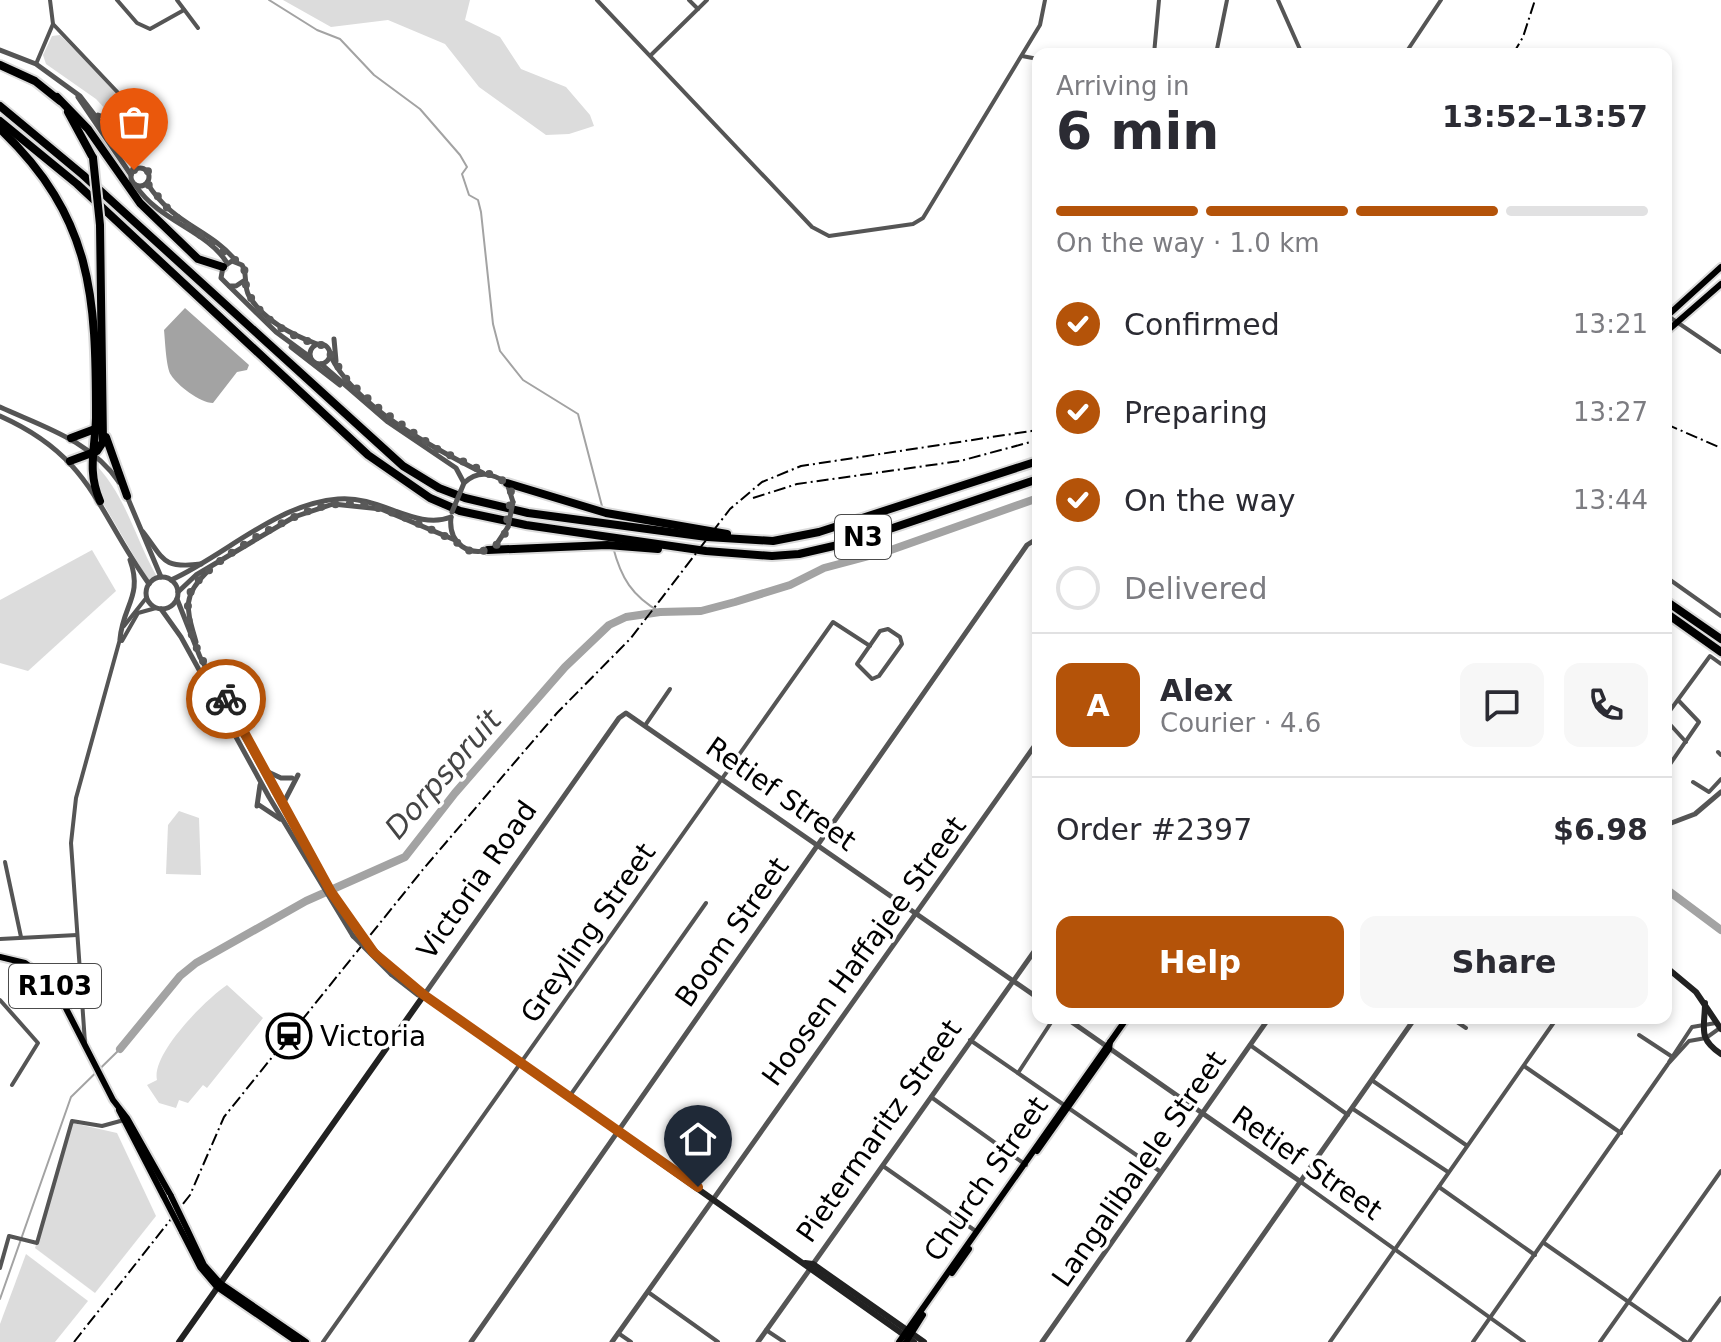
<!DOCTYPE html>
<meta charset="utf-8">
<style>
:root{--surface:#fff;--page:#f7f7f7;--text:#2b2b33;--muted:#7c7c81;--line:#e1e1e2;--accent:#b45309}
body{margin:0;font-family:"DejaVu Sans",sans-serif;background:var(--page);color:var(--text);height:100vh;display:flex;flex-direction:column;font-size:30px;white-space:nowrap}
*{box-sizing:border-box;margin:0}
p{font-size:26px;color:var(--muted)}
.icon{flex:none;width:44px;height:44px;fill:none;stroke:currentColor;stroke-width:2;stroke-linecap:round;stroke-linejoin:round}
.map{position:relative;flex:1;overflow:hidden}
.sheet{position:absolute;left:1032px;top:48px;width:640px;height:976px;display:flex;flex-direction:column;background:var(--surface);border-radius:16px;box-shadow:0 4px 12px #0003}
.sheet>*{flex:none}
.pin{position:absolute;display:grid;place-items:center;width:68px;height:68px;color:#fff;margin:-82px -34px;border-radius:50% 50% 50% 0;rotate:-45deg;box-shadow:0 0 8px #0007}
.pin .icon{rotate:45deg}
.courier{position:absolute;display:grid;place-items:center;width:80px;height:80px;margin:-40px;border:6px solid #b45309;border-radius:50%;background:#fff;color:#222;box-shadow:0 2px 10px #0007}
.overview em{font-style:normal;font-weight:800}
.overview div{display:flex;flex-direction:column-reverse}
.overview{display:flex;align-items:center;justify-content:space-between;height:136px;padding:0 24px}
h1{font-size:52px;font-weight:800;line-height:60px}
.bar{display:grid;grid-template-columns:repeat(4,1fr);gap:12px 8px;align-content:center;height:96px;padding:0 24px}
.bar i{height:10px;border-radius:6px;background:var(--line)}
.bar .active{background:var(--accent)}
.bar p{grid-column:span 4}
.line{display:flex;align-items:center;gap:20px;padding:0 24px;border-top:2px solid var(--line)}
.line div{flex:1}
.round{display:grid;place-items:center;flex:none;width:84px;height:84px;border-radius:16px;background:var(--page)}
ol{padding:0 24px;list-style:none}
li{display:flex;align-items:center;gap:24px;height:88px}
li p{margin-inline-start:auto}
li .icon{padding:8px;border-radius:50%;background:var(--accent);color:#fff;stroke-width:4}
li:last-child{color:var(--muted)}
li i{width:44px;height:44px;border:4px solid var(--line);border-radius:50%}
.cta{display:flex;gap:16px;margin-top:auto;padding:16px 24px}
.cta a{flex:1;height:92px;border-radius:16px;background:var(--accent);color:#fff;font-size:32px;font-weight:800;line-height:92px;text-align:center}
.cta a+a{background:var(--page);color:var(--text)}
.map>svg:first-child{display:block}
</style>
<div class="map">
<svg width="1721" height="1342" viewBox="0 0 1721 1342">
<rect width="100%" height="100%" fill="#fff"/>
<g fill="#dcdcdc">
<polygon points="283,0 470,0 465,20 500,37 521,69 566,87 590,115 594,126 569,134 546,135 479,87 445,44 388,20 331,27"/>
<polygon points="60,35 127,101 109,113 96,99 46,64 43,55 52,36"/>
<path d="M 91,460 C 125,492 134,536 156,575 L 148,580 L 94,488 Z"/>
<polygon points="92,550 116,591 28,671 0,663 0,600"/>
<polygon points="179,811 199,818 201,875 166,874 168,825"/>
<path d="M 227,985 L 263,1018 L 207,1088 L 203,1085 L 188,1103 L 179,1100 L 176,1108 L 159,1103 L 147,1085 L 157,1080 C 151,1054 206,999 227,985 Z"/>
<polygon points="73,1123 117,1133 156,1216 95,1293 35,1248"/>
<polygon points="26,1254 88,1301 55,1342 0,1342 0,1324"/>
</g>
<path fill="#a3a3a3" d="M 185,308 L 249,365 L 247,370 L 237,372 L 213,403 C 200,403 177,385 171,375 C 166,368 165,339 164,330 Z"/>
<g fill="none" stroke-linecap="round" stroke-linejoin="round">
<g stroke="#a3a3a3" stroke-width="2">
<polyline points="269,0 317,30 340,39 374,75 420,109 460,155 467,167 462,174 469,195 478,200 481,212 493,324 500,351 523,380 578,414 603,510"/>
<path d="M 613,547 C 621,578 632,596 660,612"/>
<polyline points="0,1299 71,1097 120,1049"/>
</g>
<g stroke="#a3a3a3" stroke-width="8">
<polyline points="1666,889 1721,930"/>
<polyline points="120,1049 180,976 196,963 306,901 405,857 455,793 565,667 609,625 626,617 660,612 701,611 735,602 790,585 824,568 888,551 1038,498"/>
</g>
<g stroke="#dbdbdb" stroke-width="10">
<g id="primary">
<polyline points="1666,317 1721,267"/>
<polyline points="1666,332 1721,284"/>
<polyline points="0,957 25,963 53,983 113,1100 127,1118 171,1196"/>
<polyline points="119,1110 164,1197"/>
<polyline points="1037,1151 1109,1049 1110,1042"/>
<polyline points="187,1229 204,1265 220,1283 306,1342"/>
<polyline points="182,1232 200,1267 217,1287 297,1342"/>
<polyline points="952,1273 969,1249"/>
<polyline points="899,1342 1127,1018"/>
<polyline points="906,1342 923,1315"/>
</g>
</g>
<g stroke="#dbdbdb" stroke-width="12">
<g id="motorway">
<polyline points="0,65 35,81 60,101"/>
<polyline points="57,97 88,129 140,203 198,259 223,267"/>
<polyline points="0,106 83,175 403,466 439,488 465,498 528,513 707,537 773,541 819,532 1038,461"/>
<polyline points="68,112 93,158"/>
<polyline points="0,121 77,184 368,455 430,498 460,511 526,525 706,551 772,556 799,554 851,542 1038,479"/>
<path d="M 0,129 C 93,218 96,296 96,418 C 95,450 87,471 100,501"/>
<polyline points="106,437 127,496"/>
<polyline points="71,438 95,429"/>
<polyline points="70,461 97,451 103,442 100,225"/>
<polyline points="507,483 606,513 727,534"/>
<polyline points="488,550 607,545 658,549"/>
<polyline points="1666,601 1721,639"/>
<polyline points="1666,613 1721,652"/>
</g>
</g>
<g stroke="#555" stroke-width="4">
<polyline points="117,0 137,23 150,29 184,10"/>
<polyline points="177,0 198,28"/>
<polyline points="597,0 812,227 829,236 913,224 923,218 1040,25 1045,0"/>
<polyline points="689,0 698,9"/>
<polyline points="1278,0 1302,54"/>
<polyline points="53,24 124,99"/>
<polyline points="652,54 707,0"/>
<polyline points="1154,54 1159,0"/>
<polyline points="1216,54 1227,0"/>
<polyline points="1405,54 1441,0"/>
<polyline points="1022,56 1038,59"/>
<polyline points="36,64 53,24 50,0"/>
<polyline points="1668,316 1721,352"/>
<polyline points="1666,577 1721,616"/>
<polyline points="124,626 147,597"/>
<polygon points="888,629 900,637 902,644 879,676 872,679 857,664 880,631"/>
<polyline points="122,641 138,613 156,608"/>
<polyline points="1666,716 1710,656 1721,664"/>
<polyline points="1666,720 1686,742"/>
<polyline points="646,724 670,689"/>
<polyline points="1718,752 1721,755"/>
<polyline points="1666,770 1699,722 1679,701"/>
<polyline points="1693,782 1709,792 1721,779"/>
<polyline points="5,862 21,937"/>
<polyline points="0,939 77,935"/>
<polyline points="0,1000 38,1043 12,1085"/>
<polyline points="1451,1018 1466,1028"/>
<polyline points="1639,1035 1671,1056"/>
<polyline points="970,1040 1161,1172"/>
<polyline points="85,1043 71,843 76,798 120,639"/>
<polyline points="1250,1045 1348,1115"/>
<polyline points="1669,1062 1692,1027 1716,1023"/>
<polyline points="1524,1066 1621,1133"/>
<polyline points="1018,1073 1054,1018"/>
<polyline points="1373,1081 1466,1145"/>
<polyline points="569,1097 706,903"/>
<polyline points="931,1097 1026,1165"/>
<polyline points="1353,1109 1448,1172"/>
<polyline points="883,1166 977,1232"/>
<polyline points="1301,1182 1524,1342"/>
<polyline points="1439,1187 1535,1255"/>
<polyline points="1544,1243 1686,1342"/>
<polyline points="0,1268 9,1236 37,1243 72,1121 102,1126 124,1120"/>
<polyline points="648,1292 718,1342"/>
<polyline points="766,1330 784,1342"/>
<polyline points="618,1333 631,1342"/>
<polyline points="323,1342 833,622 870,646"/>
<polyline points="1330,1342 1557,1018"/>
<polyline points="1473,1342 1668,1064 1689,1041 1706,1038 1720,1028"/>
<polyline points="1600,1342 1721,1171"/>
<polyline points="1689,1342 1721,1298"/>
</g>
<g stroke="#555" stroke-width="5">
<polyline points="0,50 36,64 80,96 136,169"/>
<polyline points="78,97 131,175"/>
<polyline points="98,115 113,120"/>
<polyline points="117,143 117,124"/>
<circle cx="140" cy="177" r="9"/>
<path d="M 147,183 C 174,226 209,228 236,261"/>
<path d="M 136,186 C 159,221 208,231 227,263"/>
<path d="M 245,280 L 236,286 L 229,286 L 221,278 L 223,267 L 232,261 L 242,265 C 248,274 243,285 249,296 C 264,321 292,335 317,344"/>
<polyline points="230,287 276,332 310,357"/>
<polyline points="334,339 336,361"/>
<circle cx="320" cy="354" r="10"/>
<polyline points="291,347 340,385"/>
<path d="M 330,355 C 355,407 433,448 483,473"/>
<path d="M 321,364 L 388,422 L 456,468 L 464,483 C 478,470 492,473 507,483 L 513,502"/>
<path d="M 0,407 C 44,427 91,441 119,482"/>
<path d="M 0,416 C 92,457 96,510 149,584"/>
<polyline points="126,494 161,577"/>
<path d="M 451,517 C 448,544 469,558 494,548 L 508,527"/>
<path d="M 143,532 C 164,559 162,569 201,564"/>
<circle cx="162" cy="593" r="16"/>
<path d="M 171,580 C 226,555 276,504 338,499 C 380,495 416,531 451,517"/>
<polyline points="178,592 196,575 294,517 333,504 381,509 455,540"/>
<polyline points="177,599 200,657 312,860 357,932"/>
<polyline points="161,609 181,637 269,797 353,936"/>
<path d="M 120,639 C 123,605 143,596 130,560"/>
<path d="M 196,642 C 187,610 181,597 207,572"/>
<polyline points="266,771 281,778 292,778"/>
<polyline points="284,802 298,775"/>
<polyline points="259,805 280,819"/>
<polyline points="257,806 260,785"/>
<polyline points="1666,825 1695,814 1721,792"/>
<polyline points="394,970 424,994"/>
<polyline points="391,974 418,995 424,995"/>
<polyline points="424,995 619,718 626,713 1038,998"/>
<polyline points="1066,1018 1301,1182"/>
<polyline points="813,1264 1038,946"/>
<polyline points="471,1342 1027,545 1038,538"/>
<polyline points="612,1342 1038,741"/>
<polyline points="758,1342 810,1269"/>
<polyline points="1042,1342 1269,1018"/>
<polyline points="1188,1342 1415,1018"/>
</g>
<g stroke="#222" stroke-width="6">
<polyline points="1666,967 1696,992 1721,1029"/>
<path d="M 1705,1003 C 1705,1028 1697,1038 1721,1054"/>
<polyline points="805,1263 813,1264 924,1342"/>
<polyline points="179,1342 424,995 914,1342"/>
</g>
<use href="#primary" stroke="#000" stroke-width="6"/>
<use href="#motorway" stroke="#000" stroke-width="8"/>
<g stroke="#000" stroke-width="2" stroke-dasharray="12 4 2 4" stroke-linecap="butt">
<polyline points="1513,54 1523,37 1535,0"/>
<polyline points="1666,424 1721,448"/>
<polyline points="753,498 797,484 960,461 1038,440"/>
<polyline points="74,1342 190,1195 224,1117 425,867 557,713 631,638 730,509 762,482 801,466 1038,430"/>
</g>
<g stroke="#dbdbdb" stroke-width="10" stroke-linecap="butt">
<g id="primary-bridge">
<polyline points="171,1196 187,1229"/>
<polyline points="164,1197 182,1232"/>
</g>
</g>
<g stroke="#dbdbdb" stroke-width="12" stroke-linecap="butt">
<polyline id="motorway-bridge" points="93,158 100,225"/>
</g>
<g stroke="#555" stroke-width="5">
<polyline points="452,512 464,483"/>
<polyline points="508,527 513,502"/>
<polyline points="357,932 394,970"/>
<polyline points="353,936 391,974"/>
</g>
<use href="#primary-bridge" stroke="#000" stroke-width="6"/>
<use href="#motorway-bridge" stroke="#000" stroke-width="8"/>
</g>
<g fill="none" stroke-linecap="round" stroke-linejoin="round">
<path stroke="#595959" stroke-width="8" stroke-dasharray="0 14.4" d="M 134,170 L 148,171 L 147,183 L 173,215 L 242,265 C 248,274 243,284 249,294 C 263,322 296,340 325,346 L 347,380 L 381,410 L 437,449 L 502,480 L 512,493 L 504,538 C 495,548 485,553 471,551 C 462,549 459,542 451,539 C 426,527 398,513 371,506 C 353,502 334,503 317,508 C 288,516 194,568 189,597 C 182,634 208,670 226,699"/>
<polyline stroke="#b45309" stroke-width="10" points="226,699 331,892 374,953 424,995 698,1187"/>
</g>
<defs>
<g id="station-ring" transform="scale(2.3)"><circle r="9.5" fill="#fff" stroke="#000" stroke-width="1.5"/><path d="M-3-6H3Q5-6 5-4V2Q5 4 3 4L4.5 6H3L1.5 4h-3L-3 6H-4.5L-3 4Q-5 4-5 2V-4Q-5-6-3-6ZM-3.5-4v3h7v-3ZM-3.5 1v1.5H-2V1ZM2 1v1.5H3.5V1Z" fill="#000"/></g>
</defs>
<g fill-rule="evenodd">
<use href="#station-ring" x="289" y="1036"/>
</g>
<g text-anchor="middle" dominant-baseline="central" stroke-width="7" stroke-linejoin="round" paint-order="stroke">
<g fill="#fff" stroke="#4c4c4c" stroke-width="2">
<rect x="835" y="515" width="56" height="44" rx="6"/>
<rect x="9" y="964" width="92" height="44" rx="6"/>
</g>
<g font-size="26" font-weight="bold" fill="#000">
<text x="863" y="537">N3</text>
<text x="55" y="986">R103</text>
</g>
<g font-size="28" fill="#000" stroke="#fff">
<text transform="translate(781 794) rotate(35)">Retief Street</text>
<text transform="translate(477 880) rotate(-55)">Victoria Road</text>
<text transform="translate(732 932) rotate(-55)">Boom Street</text>
<text transform="translate(588 933) rotate(-55)">Greyling Street</text>
<text transform="translate(864 951) rotate(-54)">Hoosen Haffajee Street</text>
<text transform="translate(879 1131) rotate(-55)">Pietermaritz Street</text>
<text transform="translate(1307 1163) rotate(35)">Retief Street</text>
<text transform="translate(1139 1169) rotate(-55)">Langalibalele Street</text>
<text transform="translate(986 1179) rotate(-55)">Church Street</text>
</g>
<g font-size="28" fill="#000" stroke="#fff" text-anchor="start">
<text x="320" y="1036">Victoria</text>
</g>
<g font-size="30" font-style="italic" fill="#444" stroke="#fff">
<text transform="translate(443 774) rotate(-49)">Dorpspruit</text>
</g>
</g>
</svg>
<div class="pin" style="left:134px;top:170px;background:#ea580c"><svg class="icon" aria-label="bag" viewBox="0 0 24 24"><path d="M5 8h14l-1 12H6zM9 8a3 3 0 0 1 6 0"/></svg></div>
<div class="pin" style="left:698px;top:1187px;background:#1f2937"><svg class="icon" aria-label="home" viewBox="0 0 24 24"><path d="M3 11l9-7 9 7M6 9v11h12V9"/></svg></div>
<div class="courier" style="left:226px;top:699px"><svg class="icon" aria-label="bike" viewBox="0 0 24 24"><circle cx="6" cy="16" r="4"/><circle cx="18" cy="16" r="4"/><path d="M6 16l4-8h5l3 8M10 8l3 8H6M13 5h3"/></svg></div>
<section class="sheet">
<div class="overview"><div><h1>6 min</h1><p>Arriving in</p></div><em>13:52–13:57</em></div>
<div class="bar"><i class="active"></i><i class="active"></i><i class="active"></i><i></i><p>On the way · 1.0 km</p></div>
<ol>
<li><svg class="icon" aria-label="check" viewBox="0 0 24 24"><path d="M5 12l5 5 9-10"/></svg>Confirmed<p>13:21</p></li>
<li><svg class="icon" aria-label="check" viewBox="0 0 24 24"><path d="M5 12l5 5 9-10"/></svg>Preparing<p>13:27</p></li>
<li><svg class="icon" aria-label="check" viewBox="0 0 24 24"><path d="M5 12l5 5 9-10"/></svg>On the way<p>13:44</p></li>
<li><i></i>Delivered</li>
</ol>
<div class="line" style="height:144px"><b class="round" style="background:var(--accent);color:#fff">A</b><div><b>Alex</b><p>Courier · 4.6</p></div><a class="round"><svg class="icon" aria-label="chat" viewBox="0 0 24 24"><path d="M4 5h16v11H9l-5 4z"/></svg></a><a class="round"><svg class="icon" aria-label="phone" viewBox="0 0 24 24"><path d="M5 4h4l2 5-3 2q2 4 5 5l2-3 5 2v4C11 20 4 13 5 4z"/></svg></a></div>
<div class="line" style="height:104px"><div>Order #2397</div><b>$6.98</b></div>
<div class="cta"><a>Help</a><a>Share</a></div>
</section>
</div>
